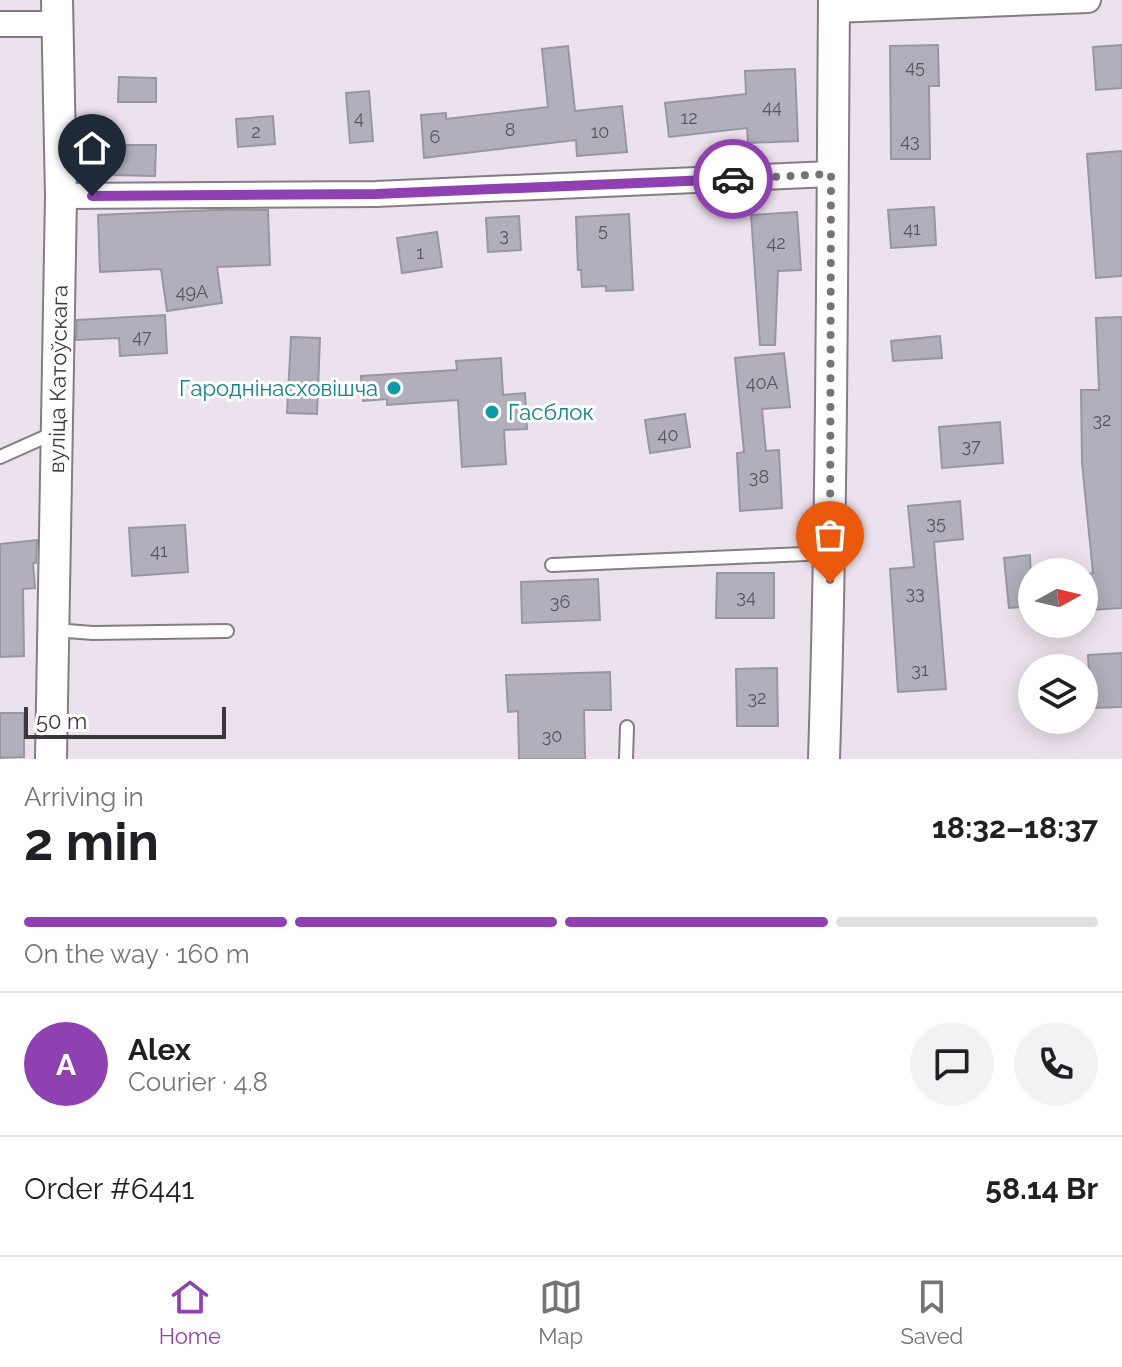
<!DOCTYPE html>
<meta charset="utf-8">
<style>
:root{--surface:#fff;--page:#f2f2f2;--text:#202124;--muted:#757577;--line:#e0e0e0;--accent:#8f41b2}
body{margin:0;font-family:Raleway,sans-serif;background:var(--page);color:var(--text);height:100vh;display:flex;flex-direction:column;font-size:30px;white-space:nowrap}
*{box-sizing:border-box;margin:0}
p{font-size:26px;color:var(--muted)}
.icon{flex:none;width:44px;height:44px;fill:none;stroke:currentColor;stroke-width:2;stroke-linecap:round;stroke-linejoin:round}
.map{position:relative;height:759px;overflow:hidden}
.side{display:flex;flex-direction:column;background:var(--surface);flex:1}
.side>*{flex:none}
.needle{width:52px;rotate:82deg}
.fabs{position:absolute;left:1018px;top:558px;display:grid;gap:16px}
.fabs a{display:grid;place-items:center;width:80px;height:80px;border-radius:50%;background:var(--surface);box-shadow:0 4px 20px #0003;font-size:40px}
.scale{position:absolute;left:24px;bottom:20px;width:202px;box-sizing:border-box;padding-left:8px;border:4px solid #3b373b;border-top:0;font-size:22px;line-height:28px;white-space:nowrap;color:#3b373b;-webkit-text-stroke:6px #fff;paint-order:stroke}
.pin{position:absolute;display:grid;place-items:center;width:68px;height:68px;color:#fff;margin:-82px -34px;border-radius:50% 50% 50% 0;rotate:-45deg;box-shadow:0 0 8px #0007}
.pin .icon{rotate:45deg}
.courier{position:absolute;display:grid;place-items:center;width:80px;height:80px;margin:-40px;border:6px solid #8f41b2;border-radius:50%;background:#fff;color:#222;box-shadow:0 2px 10px #0007}
.head em{font-style:normal;font-weight:700}
.head div{display:flex;flex-direction:column-reverse}
.head{display:flex;align-items:center;justify-content:space-between;height:136px;padding:0 24px}
h1{font-size:52px;font-weight:700;line-height:60px}
.bar{display:grid;grid-template-columns:repeat(4,1fr);gap:12px 8px;align-content:center;height:96px;padding:0 24px}
.bar i{height:10px;border-radius:6px;background:var(--line)}
.bar .selected{background:var(--accent)}
.bar p{grid-column:span 4}
.line{display:flex;align-items:center;gap:20px;padding:0 24px;border-top:2px solid var(--line)}
.line div{flex:1}
.round{display:grid;place-items:center;flex:none;width:84px;height:84px;border-radius:42px;background:var(--page)}
.dock{display:flex;justify-content:space-around;align-items:center;height:112px;border-top:2px solid var(--line);background:var(--surface);font-size:22px;color:var(--muted)}
.dock a{display:grid;justify-items:center;gap:4px}
.dock .selected{color:var(--accent)}
.map>svg:first-child{display:block}
</style>
<div class="map">
<svg width="1122" height="759" viewBox="0 0 1122 759">
<rect width="100%" height="100%" fill="#ece2ed"/>
<g fill="#b1afbb" stroke="#9996a2" stroke-width="2">
<polygon points="938,45 939,86 929,86 930,159 891,159 890,46"/>
<polygon points="1122,45 1122,88 1096,90 1093,47"/>
<polygon points="568,46 575,111 622,106 627,152 577,156 576,140 424,158 421,115 446,113 446,119 548,107 542,49"/>
<polygon points="795,69 798,141 748,143 747,128 669,137 665,103 746,94 745,71"/>
<polygon points="119,77 156,78 156,102 118,102"/>
<polygon points="369,91 373,141 350,143 346,93"/>
<polygon points="273,116 275,144 238,147 236,119"/>
<polygon points="110,145 156,145 155,176 110,175"/>
<polygon points="1122,151 1122,276 1096,278 1087,154"/>
<polygon points="934,207 936,245 891,248 888,210"/>
<polygon points="213,210 268,210 270,265 217,267 222,303 167,311 161,269 100,272 98,215"/>
<polygon points="797,212 801,270 778,271 775,345 760,345 751,215"/>
<polygon points="629,214 633,290 606,291 606,286 582,287 581,270 578,270 576,217"/>
<polygon points="519,216 521,250 488,252 486,218"/>
<polygon points="437,232 442,267 402,273 397,238"/>
<polygon points="165,315 167,353 120,356 119,338 76,340 77,320"/>
<polygon points="1122,317 1122,608 1090,610 1088,574 1093,573 1082,463 1081,390 1099,390 1096,318"/>
<polygon points="940,336 942,358 893,361 891,341"/>
<polygon points="291,337 320,338 317,414 287,413"/>
<polygon points="784,353 790,407 762,409 766,451 779,450 782,508 740,511 737,453 744,452 735,358"/>
<polygon points="501,358 503,395 525,393 527,429 504,430 506,464 462,467 458,400 387,405 387,399 363,401 361,376 457,370 456,361"/>
<polygon points="685,414 690,447 650,453 645,420"/>
<polygon points="1000,422 1003,463 942,468 939,427"/>
<polygon points="960,501 963,539 934,542 946,689 898,692 890,569 914,567 908,506"/>
<polygon points="185,525 188,572 132,576 129,528"/>
<polygon points="37,540 36,563 33,563 35,588 23,589 24,656 0,657 0,544"/>
<polygon points="1030,555 1032,606 1009,608 1004,558"/>
<polygon points="717,573 774,573 774,618 716,618"/>
<polygon points="598,579 600,620 522,623 521,582"/>
<polygon points="1122,653 1122,707 1091,708 1088,655"/>
<polygon points="777,668 778,726 737,726 736,669"/>
<polygon points="610,672 611,710 584,710 585,759 519,759 518,711 508,712 506,675"/>
<polygon points="0,713 24,713 24,757 0,758"/>
</g>
<g fill="none" stroke-linecap="round" stroke-linejoin="round">
<g stroke="#857c86" stroke-width="16">
<g id="service">
<polyline points="0,457 56,432"/>
<polyline points="552,565 828,553"/>
<polyline points="54,630 93,633 227,631"/>
<polyline points="626,759 627,727"/>
</g>
</g>
<g stroke="#857c86" stroke-width="28">
<g id="minor">
<polyline points="834,10 1088,0"/>
<polyline points="0,24 57,24"/>
<polyline points="61,196 376,194 831,174"/>
</g>
</g>
<g stroke="#857c86" stroke-width="34">
<g id="tertiary">
<path id="s1" d="M 51,759 L 61,196 L 57,0"/>
<path d="M 824,759 C 832,506 832,253 834,0"/>
</g>
</g>
<use href="#service" stroke="#fff" stroke-width="12"/>
<use href="#minor" stroke="#fff" stroke-width="24"/>
<use href="#tertiary" stroke="#fff" stroke-width="30"/>
</g>
<g fill="none" stroke-linecap="round" stroke-linejoin="round">
<polyline stroke="#797379" stroke-width="8" stroke-dasharray="0 14.4" points="733,179 831,174 830,583"/>
<polyline stroke="#8f41b2" stroke-width="10" points="92,196 376,194 733,179"/>
</g>
<g fill="#0f9aa8" stroke="#fff" stroke-width="3">
<circle cx="394" cy="388" r="8"/>
<circle cx="492" cy="412" r="8"/>
</g>
<g text-anchor="middle" dominant-baseline="central" stroke-width="6" stroke-linejoin="round" paint-order="stroke">
<g font-size="18" fill="#58555b">
<text x="915" y="66">45</text>
<text x="772" y="106">44</text>
<text x="359" y="117">4</text>
<text x="689" y="117">12</text>
<text x="510" y="129">8</text>
<text x="256" y="131">2</text>
<text x="600" y="131">10</text>
<text x="435" y="136">6</text>
<text x="910" y="140">43</text>
<text x="912" y="228">41</text>
<text x="603" y="229">5</text>
<text x="504" y="234">3</text>
<text x="776" y="242">42</text>
<text x="420" y="252">1</text>
<text x="192" y="291">49А</text>
<text x="142" y="336">47</text>
<text x="762" y="382">40А</text>
<text x="1102" y="419">32</text>
<text x="668" y="434">40</text>
<text x="971" y="445">37</text>
<text x="759" y="476">38</text>
<text x="936" y="522">35</text>
<text x="159" y="550">41</text>
<text x="915" y="592">33</text>
<text x="746" y="596">34</text>
<text x="560" y="601">36</text>
<text x="920" y="669">31</text>
<text x="757" y="697">32</text>
<text x="552" y="735">30</text>
</g>
<g font-size="22" fill="#3b373b" stroke="#fff">
<text stroke="none"><textPath href="#s1" startOffset="380">вуліца Катоўскага</textPath></text>
</g>
<g font-size="22" fill="#0d838f" stroke="#fff" text-anchor="end">
<text x="378" y="388">Гароднінасховішча</text>
<text x="508" y="412" text-anchor="start">Гасблок</text>
</g>
</g>
</svg>
<div class="fabs">
<a><svg class="needle" viewBox="-14 -14 28 28"><path d="M0-13l5 13h-10z" fill="#e53935"/><path d="M0 13l5-13h-10z" fill="#757577"/></svg></a>
<a><svg class="icon" aria-label="layers" viewBox="0 0 24 24"><path d="M12 4l9 5-9 5-9-5zM3 14l9 5 9-5"/></svg></a>
</div>
<div class="scale">50 m</div>
<div class="pin" style="left:830px;top:583px;background:#ea580c"><svg class="icon" aria-label="bag" viewBox="0 0 24 24"><path d="M5 8h14l-1 12H6zM9 8a3 3 0 0 1 6 0"/></svg></div>
<div class="pin" style="left:92px;top:196px;background:#1f2937"><svg class="icon" aria-label="home" viewBox="0 0 24 24"><path d="M3 11l9-7 9 7M6 9v11h12V9"/></svg></div>
<div class="courier" style="left:733px;top:179px"><svg class="icon" aria-label="car" viewBox="0 0 24 24"><path d="M5 17H2v-5l4-1 3-4h7l3 4 3 1v5h-3M9 17h6M6 11h13"/><circle cx="7" cy="17" r="2"/><circle cx="17" cy="17" r="2"/></svg></div>
</div>
<section class="side">
<div class="head"><div><h1>2 min</h1><p>Arriving in</p></div><em>18:32–18:37</em></div>
<div class="bar"><i class="selected"></i><i class="selected"></i><i class="selected"></i><i></i><p>On the way · 160 m</p></div>
<div class="line" style="height:144px"><b class="round" style="background:var(--accent);color:#fff">A</b><div><b>Alex</b><p>Courier · 4.8</p></div><a class="round"><svg class="icon" aria-label="chat" viewBox="0 0 24 24"><path d="M4 5h16v11H9l-5 4z"/></svg></a><a class="round"><svg class="icon" aria-label="phone" viewBox="0 0 24 24"><path d="M5 4h4l2 5-3 2q2 4 5 5l2-3 5 2v4C11 20 4 13 5 4z"/></svg></a></div>
<div class="line" style="height:104px"><div>Order #6441</div><b>58.14 Br</b></div>
</section>
<nav class="dock">
<a class="selected"><svg class="icon" aria-label="home" viewBox="0 0 24 24"><path d="M3 11l9-7 9 7M6 9v11h12V9"/></svg>Home</a>
<a><svg class="icon" aria-label="map" viewBox="0 0 24 24"><path d="M3 6l6-2 6 2 6-2v14l-6 2-6-2-6 2zM9 4v14M15 6v14"/></svg>Map</a>
<a><svg class="icon" aria-label="saved" viewBox="0 0 24 24"><path d="M7 4h10v16l-5-4-5 4z"/></svg>Saved</a>
</nav>
